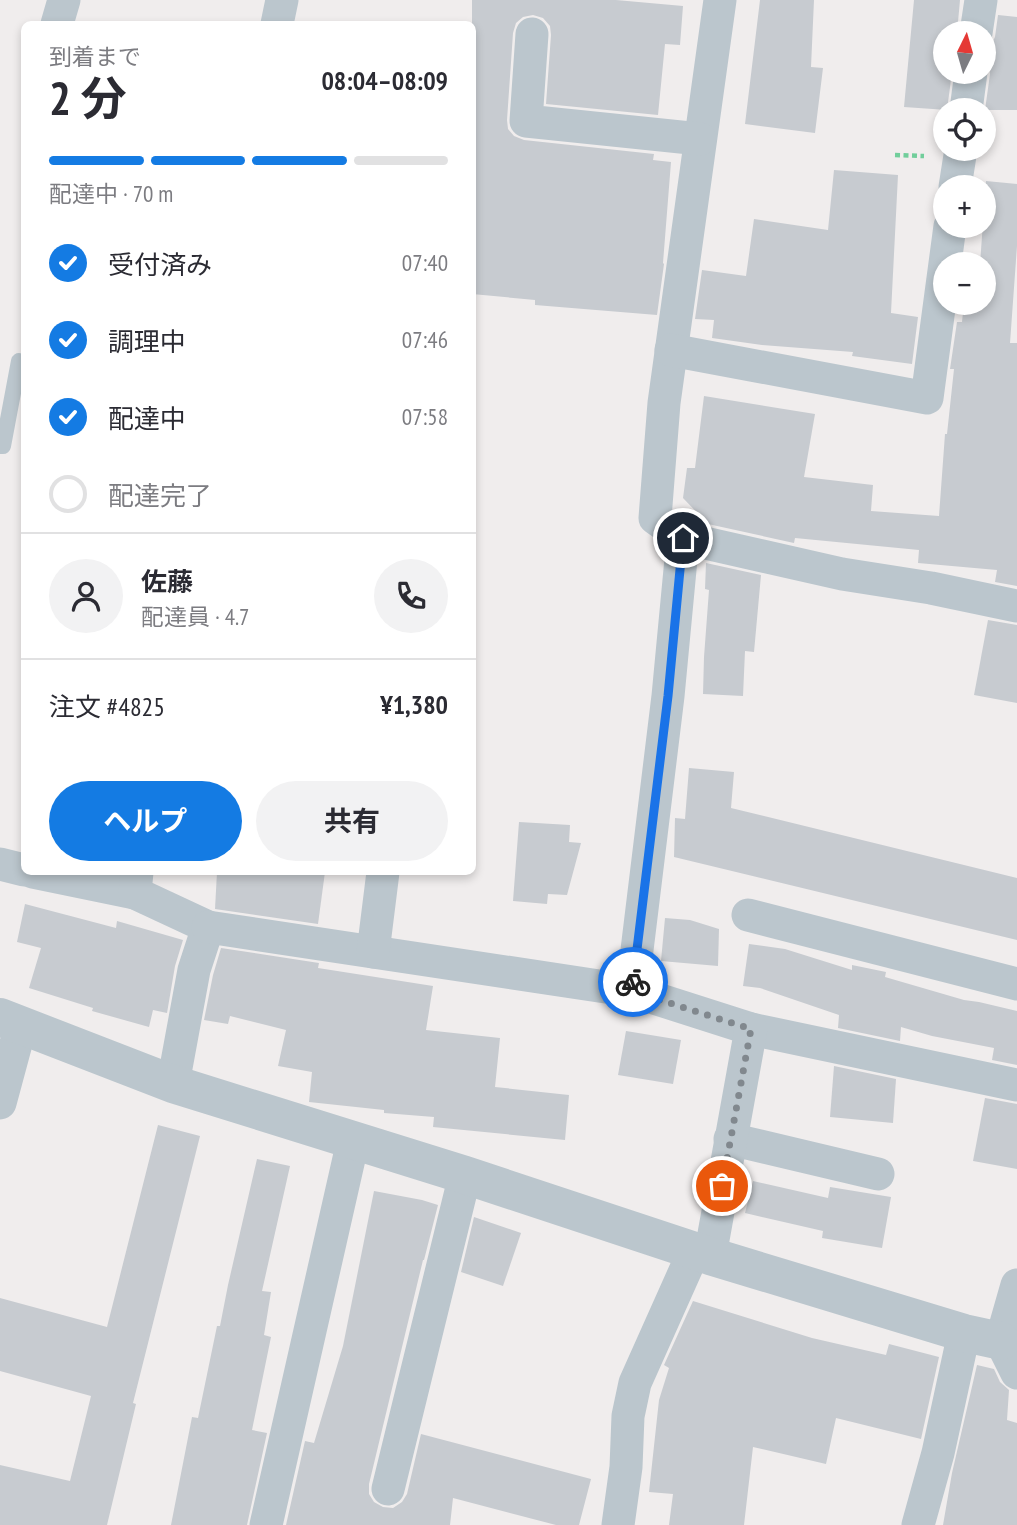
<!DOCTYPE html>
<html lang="ja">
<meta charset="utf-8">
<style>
:root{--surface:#fff;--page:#f2f2f3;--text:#2b2b33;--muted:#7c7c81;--line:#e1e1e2;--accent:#147be3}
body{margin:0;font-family:"PT Sans Narrow","Noto Sans JP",sans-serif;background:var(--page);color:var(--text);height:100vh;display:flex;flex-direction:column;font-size:26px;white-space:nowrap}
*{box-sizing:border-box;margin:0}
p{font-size:23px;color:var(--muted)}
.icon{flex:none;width:38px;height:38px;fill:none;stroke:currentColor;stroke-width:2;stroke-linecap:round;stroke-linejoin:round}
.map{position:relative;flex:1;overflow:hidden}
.details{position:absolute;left:21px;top:21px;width:455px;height:854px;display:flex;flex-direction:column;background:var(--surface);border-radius:10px;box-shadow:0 4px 10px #0003}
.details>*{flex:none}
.needle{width:46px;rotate:5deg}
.controls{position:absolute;left:933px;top:21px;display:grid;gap:14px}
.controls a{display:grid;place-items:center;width:63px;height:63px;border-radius:50%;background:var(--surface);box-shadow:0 4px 10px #0003;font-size:35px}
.pin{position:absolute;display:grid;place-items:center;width:60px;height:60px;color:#fff;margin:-30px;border:4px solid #fff;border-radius:50%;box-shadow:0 2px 7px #0007}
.courier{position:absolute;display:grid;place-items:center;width:70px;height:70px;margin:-35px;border:5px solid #1a73e8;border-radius:50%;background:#fff;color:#222;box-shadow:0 2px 9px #0007}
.headline em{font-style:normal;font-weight:700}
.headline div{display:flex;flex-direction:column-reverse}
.headline{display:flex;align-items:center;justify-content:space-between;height:119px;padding:0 28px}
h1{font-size:46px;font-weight:700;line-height:52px}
.bar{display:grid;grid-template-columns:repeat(4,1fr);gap:10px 7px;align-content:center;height:84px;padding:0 28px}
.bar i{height:9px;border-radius:5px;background:var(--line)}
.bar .selected{background:var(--accent)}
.bar p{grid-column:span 4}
.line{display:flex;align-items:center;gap:18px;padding:0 28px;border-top:2px solid var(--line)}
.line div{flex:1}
.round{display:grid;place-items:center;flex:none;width:74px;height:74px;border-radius:37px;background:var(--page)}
ol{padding:0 28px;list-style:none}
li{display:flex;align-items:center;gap:21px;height:77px}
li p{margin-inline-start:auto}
li .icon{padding:7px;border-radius:50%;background:var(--accent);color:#fff;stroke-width:4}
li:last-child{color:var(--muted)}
li i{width:38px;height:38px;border:4px solid var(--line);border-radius:50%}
.action{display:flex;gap:14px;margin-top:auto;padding:14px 28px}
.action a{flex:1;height:80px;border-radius:42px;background:var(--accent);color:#fff;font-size:28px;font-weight:700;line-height:80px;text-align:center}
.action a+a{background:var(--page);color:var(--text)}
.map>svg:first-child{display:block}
</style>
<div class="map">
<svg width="1017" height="1525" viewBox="0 0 1017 1525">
<rect width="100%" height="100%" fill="#f0eded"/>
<g fill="#c7cbd0">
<polygon points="472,0 616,0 683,6 680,45 665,44 658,115 546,104 551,35 550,26 543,18 533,15 523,17 516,23 513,33 507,120 508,129 514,136 524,140 654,154 653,160 671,162 663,263 664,264 657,315 535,305 535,300 472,294"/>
<polygon points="760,0 814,0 811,67 823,68 815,133 745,124"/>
<polygon points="914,0 960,0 957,33 945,33 945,72 952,72 947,110 904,107"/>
<polygon points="998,15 1017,17 1017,110 985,110 990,74 989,65 984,58 984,51 991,45 995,37"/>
<polygon points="834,170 898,175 891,313 918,317 912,364 852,356 853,352 762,345 712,338 714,320 695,319 702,270 746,276 754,219 828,230"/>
<polygon points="986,181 1017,184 1017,246 1010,343 1017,343 1017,586 995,582 997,570 918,563 919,550 795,538 794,543 708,524 683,498 687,468 695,468 704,396 815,414 804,477 873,485 871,511 939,516 945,434 947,434 954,369 950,369 957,322 962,322 964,303 984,303 984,264 980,264"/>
<polygon points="706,563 761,575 754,652 745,651 743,696 703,694 704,657 709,590 705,589"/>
<polygon points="988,620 1017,625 1017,703 974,695"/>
<polygon points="689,768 734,772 731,808 1017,878 1017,940 674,857 675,818 685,819"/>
<polygon points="519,822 570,825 569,842 581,843 567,895 548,894 547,904 513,901"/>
<polygon points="217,872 325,872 318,924 215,909"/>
<polygon points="25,904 116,928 117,921 183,940 175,966 167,1013 153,1010 149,1027 92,1011 93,1008 29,988 41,948 17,942"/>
<polygon points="665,918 690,920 719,929 718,966 661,961"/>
<polygon points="749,944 785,949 852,970 852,965 886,972 885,977 964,1000 979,1002 1017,1011 1017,1065 992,1060 994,1048 932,1036 901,1027 900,1041 838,1028 839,1015 760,988 743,986"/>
<polygon points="221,948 319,963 318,968 433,986 426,1030 500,1038 495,1087 569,1095 565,1140 433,1127 434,1117 384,1113 384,1110 309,1102 312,1072 278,1066 286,1030 230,1016 228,1024 204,1020 213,975"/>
<polygon points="626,1031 681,1040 673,1084 618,1075"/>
<polygon points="834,1066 896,1079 893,1123 830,1117"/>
<polygon points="985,1098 1017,1104 1017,1169 973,1161"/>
<polygon points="158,1125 200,1136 133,1403 136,1404 107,1525 0,1525 0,1465 70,1481 91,1396 0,1371 0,1298 107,1327"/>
<polygon points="257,1159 290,1166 262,1291 271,1292 264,1335 271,1337 252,1430 267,1433 247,1525 171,1525 192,1417 198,1418 217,1326 220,1326 228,1285"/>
<polygon points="753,1181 828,1198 830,1187 891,1197 882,1248 822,1238 823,1231 745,1213"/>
<polygon points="374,1191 422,1200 438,1205 424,1260 423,1260 369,1484 369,1494 374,1502 383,1507 393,1508 402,1502 407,1494 421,1434 591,1479 579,1525 556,1525 453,1498 450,1525 286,1525 305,1441 314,1443 343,1346"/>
<polygon points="474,1217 521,1233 503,1286 461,1272"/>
<polygon points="693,1301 812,1338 886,1355 889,1344 939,1357 921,1439 836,1418 826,1464 753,1447 744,1525 669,1525 673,1494 649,1492 659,1400 669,1368 664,1365"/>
<polygon points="977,1365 994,1369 1000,1382 1009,1390 1007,1420 1017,1423 1017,1525 943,1525 952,1473"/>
</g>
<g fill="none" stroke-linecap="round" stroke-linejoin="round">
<polyline stroke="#71ce9b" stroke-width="4.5" stroke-dasharray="5 3.5" stroke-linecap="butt" points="895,155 924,156"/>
<polyline stroke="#bbc6cd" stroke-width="16" points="0,446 3,446 19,361"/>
<g stroke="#bbc6cd" stroke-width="33">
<polyline points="720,0 664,403 655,518 683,538 668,696 632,991 751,1029 1017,1085"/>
<polyline points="57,24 64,0"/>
<polyline points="277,24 282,0"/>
<polyline points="976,33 981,0"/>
<polyline points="532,34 526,121 700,139"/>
<polyline points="966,110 971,72"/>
<polyline points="955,187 961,149"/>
<polyline points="671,350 927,398 950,226"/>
<polyline points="683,538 842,574 931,588 1017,606"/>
<polyline points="0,864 24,870"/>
<polyline points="33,872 135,893"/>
<polyline points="137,872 135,893 208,927 194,970 173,1084"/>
<polyline points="748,915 1017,984"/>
<polyline points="208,927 632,991"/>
<polyline points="373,952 383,872"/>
<polyline points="0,1103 21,1025"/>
<polyline points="730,1139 878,1174"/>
<polyline points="710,1256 751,1029"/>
<polyline points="1017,1285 1001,1341 1017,1373"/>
<polyline points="388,1489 465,1175"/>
<polyline points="266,1525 353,1141"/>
<polyline points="618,1525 626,1467 628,1416 635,1383 694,1251"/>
<polyline points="918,1525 938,1453 964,1333"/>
</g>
<polyline stroke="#bbc6cd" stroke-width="38" points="0,1017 173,1084 465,1175 710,1256 964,1333 1001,1341"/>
</g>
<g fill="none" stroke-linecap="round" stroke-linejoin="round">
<polyline stroke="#81888e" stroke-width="7" stroke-dasharray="0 12.6" points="633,982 632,991 751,1029 722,1186"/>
<polyline stroke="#1a73e8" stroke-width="9" points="633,982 668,696 683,538"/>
</g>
</svg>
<div class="controls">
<a><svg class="needle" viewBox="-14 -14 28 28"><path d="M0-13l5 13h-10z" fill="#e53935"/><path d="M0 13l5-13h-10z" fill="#7c7c81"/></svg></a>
<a><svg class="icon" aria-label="locate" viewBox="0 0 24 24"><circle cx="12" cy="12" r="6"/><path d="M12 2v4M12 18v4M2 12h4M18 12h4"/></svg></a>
<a>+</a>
<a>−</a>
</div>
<div class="pin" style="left:722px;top:1186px;background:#ea580c"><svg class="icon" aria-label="bag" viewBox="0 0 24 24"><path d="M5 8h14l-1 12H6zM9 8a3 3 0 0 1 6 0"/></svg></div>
<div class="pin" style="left:683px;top:538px;background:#1f2937"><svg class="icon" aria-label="home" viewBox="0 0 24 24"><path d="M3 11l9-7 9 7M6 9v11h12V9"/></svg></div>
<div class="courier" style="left:633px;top:982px"><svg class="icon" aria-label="bike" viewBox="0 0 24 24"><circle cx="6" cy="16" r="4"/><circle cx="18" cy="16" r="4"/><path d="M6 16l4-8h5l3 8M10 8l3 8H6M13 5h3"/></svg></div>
<section class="details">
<div class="headline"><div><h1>2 分</h1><p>到着まで</p></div><em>08:04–08:09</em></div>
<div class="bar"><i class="selected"></i><i class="selected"></i><i class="selected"></i><i></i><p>配達中 · 70 m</p></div>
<ol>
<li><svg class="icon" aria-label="check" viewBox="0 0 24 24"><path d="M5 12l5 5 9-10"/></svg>受付済み<p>07:40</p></li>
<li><svg class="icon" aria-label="check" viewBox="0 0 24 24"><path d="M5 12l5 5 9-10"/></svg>調理中<p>07:46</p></li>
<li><svg class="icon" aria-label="check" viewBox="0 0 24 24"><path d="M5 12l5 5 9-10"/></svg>配達中<p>07:58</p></li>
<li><i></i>配達完了</li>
</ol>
<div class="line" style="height:126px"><a class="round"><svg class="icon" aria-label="person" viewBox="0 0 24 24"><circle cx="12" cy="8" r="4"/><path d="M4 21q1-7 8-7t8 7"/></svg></a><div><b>佐藤</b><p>配達員 · 4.7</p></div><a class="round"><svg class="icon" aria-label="phone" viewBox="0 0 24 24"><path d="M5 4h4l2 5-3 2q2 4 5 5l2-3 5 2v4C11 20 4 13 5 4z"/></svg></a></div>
<div class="line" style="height:91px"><div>注文 #4825</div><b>¥1,380</b></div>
<div class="action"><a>ヘルプ</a><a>共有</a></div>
</section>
</div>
